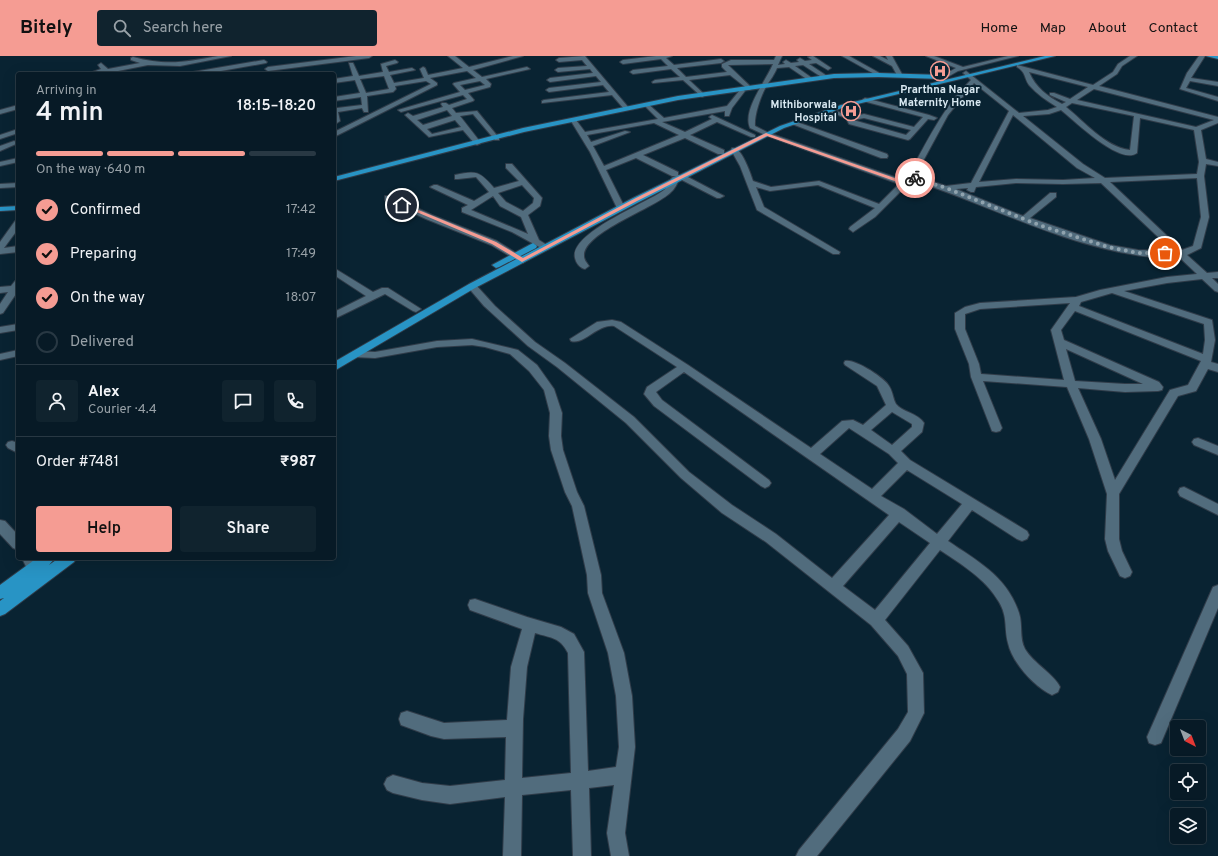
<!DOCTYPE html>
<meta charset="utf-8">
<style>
:root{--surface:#071a26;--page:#10232e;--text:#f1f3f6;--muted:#98a1a7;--line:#283843;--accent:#f59c93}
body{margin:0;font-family:Overpass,sans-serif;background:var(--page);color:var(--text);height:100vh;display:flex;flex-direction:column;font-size:15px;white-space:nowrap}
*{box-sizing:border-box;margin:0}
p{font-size:13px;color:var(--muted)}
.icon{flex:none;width:22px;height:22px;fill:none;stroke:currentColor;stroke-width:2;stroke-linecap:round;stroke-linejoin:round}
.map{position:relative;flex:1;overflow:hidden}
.drawer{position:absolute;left:16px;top:16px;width:320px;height:488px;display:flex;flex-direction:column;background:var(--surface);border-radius:4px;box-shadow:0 4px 16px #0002,0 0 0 1px var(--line)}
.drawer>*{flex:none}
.needle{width:26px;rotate:138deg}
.controls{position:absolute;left:1170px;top:664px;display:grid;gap:8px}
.controls a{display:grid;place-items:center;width:36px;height:36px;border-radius:4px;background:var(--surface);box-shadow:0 4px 16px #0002,0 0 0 1px var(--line);font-size:20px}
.pin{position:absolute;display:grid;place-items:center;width:34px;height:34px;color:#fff;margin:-17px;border:2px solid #fff;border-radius:50%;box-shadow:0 1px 4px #0007}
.courier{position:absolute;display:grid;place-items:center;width:40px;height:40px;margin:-20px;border:3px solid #f59c93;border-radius:50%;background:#fff;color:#222;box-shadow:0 1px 5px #0007}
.overview em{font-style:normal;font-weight:600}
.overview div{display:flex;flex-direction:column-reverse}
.overview{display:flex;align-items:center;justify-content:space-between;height:68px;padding:0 20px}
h1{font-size:26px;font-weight:600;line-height:30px}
.bar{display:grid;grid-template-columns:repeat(4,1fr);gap:6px 4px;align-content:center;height:48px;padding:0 20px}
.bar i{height:5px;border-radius:3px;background:var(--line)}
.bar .on{background:var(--accent)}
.bar p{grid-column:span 4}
.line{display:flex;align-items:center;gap:10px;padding:0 20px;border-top:1px solid var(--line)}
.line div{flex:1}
.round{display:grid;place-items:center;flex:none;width:42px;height:42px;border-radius:4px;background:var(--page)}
ol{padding:0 20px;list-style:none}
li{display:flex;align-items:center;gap:12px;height:44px}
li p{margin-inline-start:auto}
li .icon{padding:4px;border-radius:50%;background:var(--accent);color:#111;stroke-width:4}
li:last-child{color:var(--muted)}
li i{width:22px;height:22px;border:2px solid var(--line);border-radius:50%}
.cta{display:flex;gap:8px;margin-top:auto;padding:8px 20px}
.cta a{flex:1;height:46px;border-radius:4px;background:var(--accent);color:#111;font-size:16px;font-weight:600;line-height:46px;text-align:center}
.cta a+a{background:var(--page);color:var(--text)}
header{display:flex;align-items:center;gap:24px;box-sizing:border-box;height:56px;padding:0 20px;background:var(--accent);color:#111}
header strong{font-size:19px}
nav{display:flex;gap:22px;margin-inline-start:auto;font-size:14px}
.search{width:280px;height:36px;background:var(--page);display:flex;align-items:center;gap:10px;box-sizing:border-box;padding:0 14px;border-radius:4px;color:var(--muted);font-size:15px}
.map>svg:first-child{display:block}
</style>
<header>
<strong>Bitely</strong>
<div class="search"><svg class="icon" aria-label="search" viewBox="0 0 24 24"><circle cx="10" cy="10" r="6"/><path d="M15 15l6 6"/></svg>Search here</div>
<nav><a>Home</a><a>Map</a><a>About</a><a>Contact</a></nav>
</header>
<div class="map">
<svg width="1218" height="800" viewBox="0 0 1218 800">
<rect width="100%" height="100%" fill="#092332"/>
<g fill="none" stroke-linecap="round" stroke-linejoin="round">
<g stroke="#303c49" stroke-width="2">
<g id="minor">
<path d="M 218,0 L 231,0 L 180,10 L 148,9 L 108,17 L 87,18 L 101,13 L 98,9 L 101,7 L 108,13 L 140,7 L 131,4 L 131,2 L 133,1 C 166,10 186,6 218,0 Z"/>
<polygon points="356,0 372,0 369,2 268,15 265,13 268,11"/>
<path d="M 448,0 L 455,0 L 469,11 L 513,0 L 523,0 L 473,14 L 482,21 L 527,11 L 530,13 L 486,23 L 491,28 L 490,31 L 468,37 L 474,44 L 473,45 L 452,52 L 456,57 L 477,55 L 499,82 L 499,84 L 495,84 L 473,58 L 460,60 L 481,87 L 477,89 L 475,88 L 463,74 L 429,81 L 405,59 L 408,57 L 413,60 L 443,51 L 441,48 L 442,47 L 446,47 L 449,49 L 467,43 L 463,39 L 401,56 L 398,54 L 460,36 L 453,28 L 454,27 L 476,22 L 467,15 L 430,22 L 437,27 L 437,29 L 334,81 L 334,76 L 431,28 L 426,25 L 395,30 L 396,33 L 393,36 L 367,40 L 368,56 L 364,56 L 362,52 L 338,56 L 340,65 L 334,69 L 334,50 L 337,52 L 362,49 L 361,41 L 334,45 L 334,41 L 360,37 L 355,24 L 334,27 L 334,23 L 353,20 L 349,7 L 353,7 L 359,20 L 383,16 L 381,8 L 395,4 L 398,6 L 397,7 L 386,10 L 389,16 L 412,12 L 415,14 L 390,19 L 394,27 L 424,22 L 420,13 L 423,11 L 425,12 L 428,19 L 463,12 ZM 384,20 L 389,33 L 366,37 L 360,23 ZM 480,25 L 485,29 L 465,34 L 460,29 ZM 447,54 L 452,60 L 423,69 L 417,64 ZM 455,64 L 461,71 L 432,78 L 427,73 Z"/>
<polygon points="585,0 628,51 628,53 624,53 612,39 542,47 542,45 544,44 609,36 603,29 549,36 546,34 549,32 601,26 596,20 550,26 547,24 550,22 593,17 590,13 558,16 555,14 558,12 587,10 582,4 559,6 556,4 559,2"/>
<path d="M 656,0 L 672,0 L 666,2 L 674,9 L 721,3 L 724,5 L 721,7 L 677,12 L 686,21 L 727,16 L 722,11 L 722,8 L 731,4 L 774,4 L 776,0 L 782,0 L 778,9 L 785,8 L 783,6 L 786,4 L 791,7 L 799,6 L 797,4 L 800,2 L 805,5 L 812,4 L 808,1 L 813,0 L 831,12 L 828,14 L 816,7 L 809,8 L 827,20 L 827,22 L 823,22 L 803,9 L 795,10 L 812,22 L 812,24 L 808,24 L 789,11 L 777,12 C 774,19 771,23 767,29 C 761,39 754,59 755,70 L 769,77 L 903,124 L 908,120 C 927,86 943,51 971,24 L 963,17 L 966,15 L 1019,57 L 1048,54 L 1057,51 C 1047,45 1037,38 1029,29 C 1024,22 1026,16 1017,11 L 1017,9 L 1093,29 L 1113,16 L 1118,8 L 1130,0 L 1137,0 L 1122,10 L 1117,18 L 1099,30 L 1218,61 L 1218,67 L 1201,74 L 1206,103 L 1218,106 L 1218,110 L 1206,108 L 1204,120 L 1209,161 L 1201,192 L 1187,199 L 1207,217 L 1218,216 L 1218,222 L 1212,222 L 1218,228 L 1218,236 L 1215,235 L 1202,223 L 1167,227 L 1124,235 L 1212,264 L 1215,284 L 1211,306 L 1218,308 L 1218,316 L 1208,313 L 1196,335 L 1178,340 L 1119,438 L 1119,483 L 1122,495 L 1132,516 L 1130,520 L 1125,522 L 1120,520 L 1108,495 L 1105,483 L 1107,438 L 1089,383 L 1067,331 L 983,325 L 1002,372 L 1000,375 L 996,376 L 992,375 L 971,321 L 969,308 L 955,273 L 955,257 L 965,251 L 980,247 L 1076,241 L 1100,234 L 1167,221 L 1197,218 L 1179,201 C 1165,200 1150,202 1136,199 C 1058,187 987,148 912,124 L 875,161 L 853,176 L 849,173 L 850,171 L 875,152 L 818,129 L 770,135 L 756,131 L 764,151 L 840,196 L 839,198 L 833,198 L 757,154 L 740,110 L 731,94 L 732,92 L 735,92 C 743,96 750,116 753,125 L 771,131 L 819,125 L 879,148 L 899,128 L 765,79 L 750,72 C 742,54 766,25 773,8 L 728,9 L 751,31 L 751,33 L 749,34 L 730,19 L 689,24 L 704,38 L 704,40 L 702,41 L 683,24 L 653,27 L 652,26 L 655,24 L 680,21 L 671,13 L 633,18 L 630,16 L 633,14 L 668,10 L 661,3 L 623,8 L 620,6 L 623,4 ZM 1029,16 L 1088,31 L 1070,43 L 1054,37 L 1050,37 L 1050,39 L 1066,46 L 1062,48 C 1047,40 1036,32 1029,16 ZM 974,27 L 1009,55 L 971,127 L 946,130 L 915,120 L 948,59 ZM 1094,33 L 1214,64 L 1196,71 L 1077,44 ZM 1072,47 L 1134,60 L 1130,94 C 1105,91 1085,66 1066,51 ZM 1061,54 C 1074,64 1120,110 1137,97 L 1140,62 L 1194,74 L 1199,106 L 1197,118 L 1105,122 L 1083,108 L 1023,60 L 1049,58 ZM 1013,59 L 1077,112 L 1095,122 L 1063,124 L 1016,123 L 979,126 ZM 1197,122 L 1201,161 L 1193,190 L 1182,194 L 1110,126 ZM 1016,127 L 1063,128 L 1101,127 L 1173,195 L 1138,194 L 1110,189 L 1030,162 L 1056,141 L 1056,137 L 1050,137 L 1023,160 L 956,133 L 968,132 L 967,134 L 971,136 L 974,136 L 976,131 ZM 1112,237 L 1204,268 L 1205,284 L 1203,298 L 1079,250 L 1081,246 ZM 1070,247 L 1051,274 L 1064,324 L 981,318 L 979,308 L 965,273 L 965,258 L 980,253 ZM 1075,255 L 1201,305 L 1188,329 L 1170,334 L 1115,424 L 1101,383 L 1078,332 L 1125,336 L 1158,335 L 1162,334 L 1163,331 L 1159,326 L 1064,284 L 1061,274 ZM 1066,293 L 1143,328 L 1125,328 L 1075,325 Z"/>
<polygon points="842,0 849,0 883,19 878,20"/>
<polygon points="873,0 880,0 888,4 886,0 892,0 903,20 902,21 898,21 892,10"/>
<polygon points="926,0 934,0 963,11 1008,0 1018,0 958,15 944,23 942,22 942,20 956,12"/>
<polygon points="1199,0 1205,0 1191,22 1218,26 1218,30 1190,25 1186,32 1218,41 1218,45 1180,33 1187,17"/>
<polygon points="264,4 267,6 266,7 204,18 190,18 193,16"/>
<path d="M 742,33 L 745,35 L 732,52 L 729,60 L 725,60 L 725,55 L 662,66 L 685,76 L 712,63 L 709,61 L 712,59 L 755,79 L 755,81 L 751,81 L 717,66 L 690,79 L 724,94 L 724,98 L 718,98 L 685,82 L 643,99 L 678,116 L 678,120 L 672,120 L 636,102 L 606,114 L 625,152 L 621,154 L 617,152 L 590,96 L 571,65 L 576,64 L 585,76 L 658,63 L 645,50 L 648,48 L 664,62 L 727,50 L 740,34 ZM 654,67 L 679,79 L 604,110 L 593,90 L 630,76 L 625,75 L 591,86 L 587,79 Z"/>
<path d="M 865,42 L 929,59 L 937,62 L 934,64 L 928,63 L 910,83 L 908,84 L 849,68 L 846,62 L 825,54 L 828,52 L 852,61 L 864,58 L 914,71 L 923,61 L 863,45 L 862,44 ZM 864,62 L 911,74 L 906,79 L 853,64 Z"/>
<polygon points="18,49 18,53 0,58 0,54"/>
<polygon points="794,65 887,98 888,100 887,102 881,102 792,68 792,66"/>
<polygon points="18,73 18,77 0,83 0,79"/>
<polygon points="14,85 18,87 16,88 0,95 0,90"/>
<polygon points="18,102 18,106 0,110 0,106"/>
<path d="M 506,108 L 512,108 L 542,142 L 540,150 L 528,159 L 539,184 L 550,191 L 549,193 L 543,193 L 512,176 L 462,156 L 462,152 L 468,149 L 430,131 L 434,129 L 437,129 L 474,145 L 489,136 L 476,121 L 458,123 L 455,123 L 455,119 C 477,114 480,116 494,132 L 519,125 L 506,112 ZM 522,129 L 534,142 L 533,147 L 523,155 L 506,146 L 498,137 ZM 493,140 L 500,150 L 521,161 L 528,178 L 471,154 Z"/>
<path d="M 678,119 L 684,119 L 724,140 L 720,142 L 717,142 L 680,123 C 677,127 675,133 671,136 C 656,152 583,176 584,200 C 584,204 587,207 589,210 L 585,213 C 580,212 576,207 575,202 C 569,177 647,147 664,134 C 668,131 669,124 673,121 C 675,120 677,120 678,119 Z"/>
<polygon points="18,127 18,131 0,132 0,128"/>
<polygon points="385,140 391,140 432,159 497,185 527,204 523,207 520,206 491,189 426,163 385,144"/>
<polygon points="15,165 18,165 18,173 4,192 18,190 18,196 0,198 0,186"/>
<polygon points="334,212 373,236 382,232 388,232 421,253 416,256 413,255 385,238 334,263 334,256 366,240 334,219"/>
<polygon points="18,224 18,235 3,257 0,258 0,248 8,236 0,237 0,231 11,230 15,225"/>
<path d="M 472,227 L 475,228 L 495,250 L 535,286 L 565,307 L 634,361 L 689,416 L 732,449 L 776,478 L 832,522 L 889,459 L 684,316 L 656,336 L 662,344 L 769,424 L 771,427 L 769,430 L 765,432 L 761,430 L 654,350 L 644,338 L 647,331 L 677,311 L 614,270 C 597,268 585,289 571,285 L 570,283 L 597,266 L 612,264 L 621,266 L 688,309 L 811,392 L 842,365 L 853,364 L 863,369 L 886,349 L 877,330 L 845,309 L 844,307 L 845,305 C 854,302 885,322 889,330 C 893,336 893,343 896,348 C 902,356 918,357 924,367 L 922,376 L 901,395 L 910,404 L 1027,475 L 1029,479 L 1027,483 L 1022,485 L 1017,483 L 972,454 L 948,485 C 977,505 1007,520 1019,557 C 1023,569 1019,582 1025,593 C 1034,608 1054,618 1060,631 L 1058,636 L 1052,639 C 1034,631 1012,606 1008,587 C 1004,572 1008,561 999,546 C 985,522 962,509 940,494 L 885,564 L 908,590 L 923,617 L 924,657 L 910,685 L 817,800 L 796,800 L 799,794 L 898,673 L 908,656 L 907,618 L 898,600 L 871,569 L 766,486 L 722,457 L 681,422 L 626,367 L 557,311 L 528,290 L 484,250 L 467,230 ZM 892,356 L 912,368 L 912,371 L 892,389 L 871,374 ZM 849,372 L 889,398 L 898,407 L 872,433 L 820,398 ZM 907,414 L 962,448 L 937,478 L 904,453 L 881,440 ZM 899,466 L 930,487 L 875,554 L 843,530 Z"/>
<polygon points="18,268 18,274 0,277 0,271"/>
<path d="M 472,283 L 518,294 L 537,309 L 554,333 L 562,357 L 561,380 L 563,394 L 577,436 L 584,450 L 601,519 L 602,537 L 624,597 L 632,640 L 635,691 L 625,777 L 629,800 L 611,800 L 607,777 L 614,729 L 589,732 L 591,800 L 573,800 L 571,734 L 522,739 L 521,800 L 503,800 L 505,741 L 450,748 L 422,744 L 393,737 L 387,734 L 384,728 L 387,722 L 393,719 L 422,727 L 450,730 L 505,724 L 506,681 L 444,683 L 431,680 L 401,669 L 399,663 L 401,657 L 407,655 L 444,667 L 507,664 L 511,611 L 522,573 L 470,554 L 468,549 L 470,544 L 475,543 L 527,561 L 561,571 L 574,578 L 584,596 L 588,715 L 616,711 L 619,691 L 616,640 L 608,597 L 588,537 L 587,519 L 572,450 L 565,436 L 551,394 L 549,380 L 550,357 L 544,334 L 529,315 L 510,298 L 485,291 L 472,289 L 437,291 L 375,302 L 354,301 L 349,298 L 354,295 L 375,296 L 437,285 ZM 535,577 C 551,582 560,581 568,597 L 571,717 L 522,722 L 523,663 L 527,611 Z"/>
<polygon points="18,294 18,300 0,304 0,298"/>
<polygon points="1198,382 1218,390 1218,399 1194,389 1192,386 1194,383"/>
<polygon points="12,385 18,387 18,397 8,392 6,389 8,386"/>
<polygon points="1184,431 1218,448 1218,459 1180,440 1178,436 1180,432"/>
<polygon points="0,464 5,465 18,479 18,494 13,492 0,478"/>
<polygon points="22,502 36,502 41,513 39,517 34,519 29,517"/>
<polygon points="1218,529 1218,552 1161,687 1155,689 1149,687 1147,681 1213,531"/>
</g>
</g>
<g stroke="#303c49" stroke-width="2">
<g id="major">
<polygon points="1045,0 1055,0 845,51 784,72 639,146 475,232 334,315 334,306 469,228 633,142 780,70 841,49"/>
<polygon points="1206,0 1218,0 1218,3"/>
<polygon points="878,17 942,19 945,21 942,23 878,21 834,22 678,44 524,76 334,125 334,121 523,72 678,40 834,18"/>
<polygon points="18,150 18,154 0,155 0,151"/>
<polygon points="533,187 537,190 536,192 499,211 496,212 492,209"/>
<polygon points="37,502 55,502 49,509 59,502 76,502 74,506 5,558 0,560 0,545 4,542 0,543 0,529"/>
</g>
</g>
<use href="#minor" fill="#516c7d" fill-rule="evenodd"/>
<use href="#major" fill="#2894c5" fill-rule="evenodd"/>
</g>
<polygon fill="#f59c93" points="766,77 903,125 911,120 917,122 912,123 906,128 903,128 767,80 637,145 522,206 492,188 400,149 404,148 496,186 523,202 634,143"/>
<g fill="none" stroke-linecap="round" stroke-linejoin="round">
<polyline stroke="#90a3ae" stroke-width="4" stroke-dasharray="0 7.2" points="915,122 946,132 1039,169 1108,191 1138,197 1165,197"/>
</g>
<defs>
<g id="hospital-ring" transform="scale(1)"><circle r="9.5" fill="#092332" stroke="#f59c93" stroke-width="1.5"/><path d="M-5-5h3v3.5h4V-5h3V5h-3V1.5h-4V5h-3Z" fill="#f59c93"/></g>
</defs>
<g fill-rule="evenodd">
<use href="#hospital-ring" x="940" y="15"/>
<use href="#hospital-ring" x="851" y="55"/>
</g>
<g text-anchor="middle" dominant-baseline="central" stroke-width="4" stroke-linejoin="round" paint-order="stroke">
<g font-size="11" font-weight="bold" fill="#d8e8f1" stroke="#092332">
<text x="940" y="34">Prarthna Nagar<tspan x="940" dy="13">Maternity Home</tspan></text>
<text x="837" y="49" text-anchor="end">Mithiborwala<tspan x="837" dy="13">Hospital</tspan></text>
</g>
</g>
</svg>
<div class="controls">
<a><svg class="needle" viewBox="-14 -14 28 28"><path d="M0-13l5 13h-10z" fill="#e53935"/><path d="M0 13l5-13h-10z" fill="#98a1a7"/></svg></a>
<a><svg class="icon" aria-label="locate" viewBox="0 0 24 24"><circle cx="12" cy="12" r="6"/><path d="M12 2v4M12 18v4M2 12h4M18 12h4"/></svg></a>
<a><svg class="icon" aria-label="layers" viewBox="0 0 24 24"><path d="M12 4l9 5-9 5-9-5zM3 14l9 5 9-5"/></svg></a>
</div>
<div class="pin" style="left:1165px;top:197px;background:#ea580c"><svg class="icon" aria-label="bag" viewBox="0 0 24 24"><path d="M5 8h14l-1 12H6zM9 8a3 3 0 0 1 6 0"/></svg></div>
<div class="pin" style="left:402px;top:149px;background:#1f2937"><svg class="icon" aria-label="home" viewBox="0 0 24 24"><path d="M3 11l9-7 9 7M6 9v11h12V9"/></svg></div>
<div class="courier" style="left:915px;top:122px"><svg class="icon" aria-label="bike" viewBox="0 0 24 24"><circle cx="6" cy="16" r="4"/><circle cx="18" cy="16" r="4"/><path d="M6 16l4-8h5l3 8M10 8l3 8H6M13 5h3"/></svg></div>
<section class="drawer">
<div class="overview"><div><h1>4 min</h1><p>Arriving in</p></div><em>18:15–18:20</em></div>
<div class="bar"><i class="on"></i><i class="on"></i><i class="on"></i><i></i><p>On the way · 640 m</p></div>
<ol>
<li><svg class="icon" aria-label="check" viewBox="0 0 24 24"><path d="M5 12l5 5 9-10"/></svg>Confirmed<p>17:42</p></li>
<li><svg class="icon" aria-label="check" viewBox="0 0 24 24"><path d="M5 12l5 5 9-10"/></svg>Preparing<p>17:49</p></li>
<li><svg class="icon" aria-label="check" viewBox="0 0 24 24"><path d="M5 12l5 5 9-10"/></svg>On the way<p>18:07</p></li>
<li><i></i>Delivered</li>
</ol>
<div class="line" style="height:72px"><a class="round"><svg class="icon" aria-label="person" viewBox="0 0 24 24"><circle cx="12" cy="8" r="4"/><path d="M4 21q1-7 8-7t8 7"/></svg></a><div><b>Alex</b><p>Courier · 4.4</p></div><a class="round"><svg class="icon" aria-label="chat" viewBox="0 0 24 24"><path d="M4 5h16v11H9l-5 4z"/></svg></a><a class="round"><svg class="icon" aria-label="phone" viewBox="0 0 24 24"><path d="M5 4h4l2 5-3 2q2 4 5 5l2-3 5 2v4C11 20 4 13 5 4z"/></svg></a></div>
<div class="line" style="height:52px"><div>Order #7481</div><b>₹987</b></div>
<div class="cta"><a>Help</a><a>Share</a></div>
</section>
</div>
